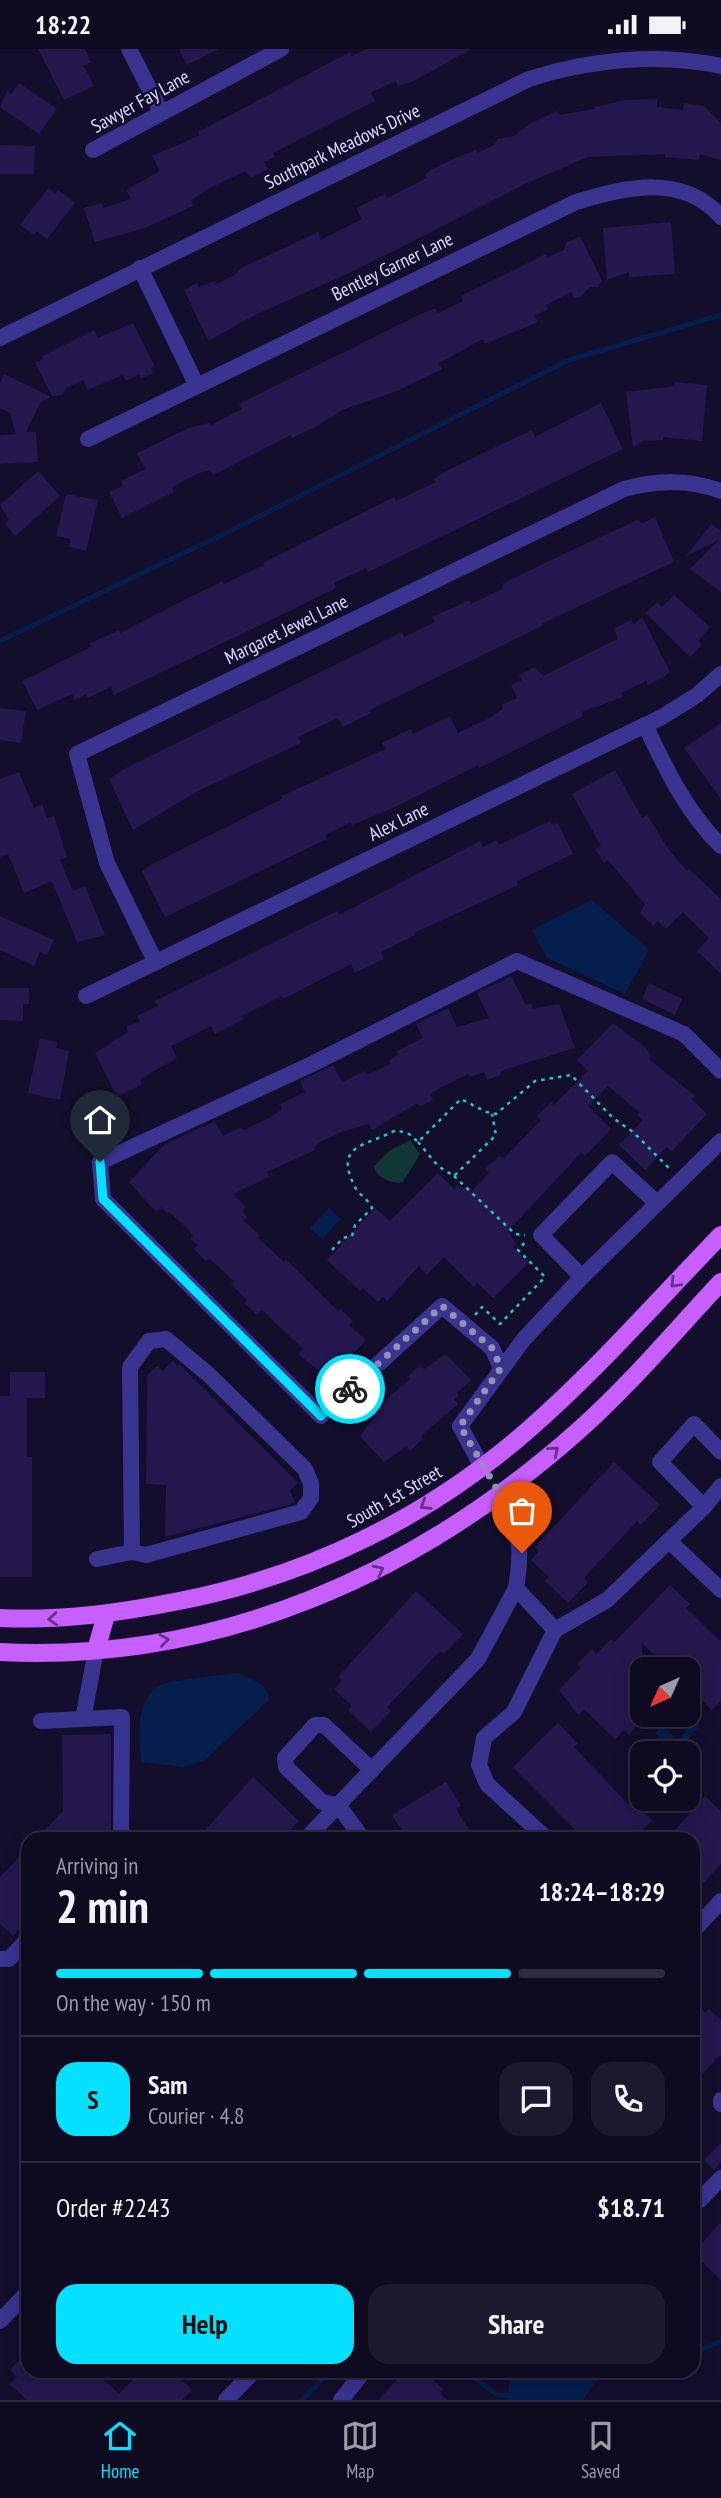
<!DOCTYPE html>
<meta charset="utf-8">
<style>
:root{--surface:#0e0a20;--page:#1c182d;--text:#f1f3f6;--muted:#9b9aa5;--line:#2e2b3e;--accent:#04e1ff}
body{margin:0;font-family:"PT Sans Narrow",sans-serif;background:var(--page);color:var(--text);height:100vh;display:flex;flex-direction:column;font-size:26px;white-space:nowrap}
*{box-sizing:border-box;margin:0}
p{font-size:23px;color:var(--muted)}
.icon{flex:none;width:38px;height:38px;fill:none;stroke:currentColor;stroke-width:2;stroke-linecap:round;stroke-linejoin:round}
.map{position:relative;flex:1;overflow:hidden}
.sheet{position:absolute;left:21px;top:1783px;width:679px;height:546px;display:flex;flex-direction:column;background:var(--surface);border-radius:21px;box-shadow:0 4px 18px #0003,0 0 0 2px var(--line)}
.sheet>*{flex:none}
.needle{width:46px;rotate:225deg}
.fabs{position:absolute;left:630px;top:1608px;display:grid;gap:14px}
.fabs a{display:grid;place-items:center;width:70px;height:70px;border-radius:14px;background:var(--surface);box-shadow:0 4px 18px #0003,0 0 0 2px var(--line);font-size:35px}
.pin{position:absolute;display:grid;place-items:center;width:60px;height:60px;color:#fff;margin:-72px -30px;border-radius:50% 50% 50% 0;rotate:-45deg;box-shadow:0 0 7px #0007}
.pin .icon{rotate:45deg}
.courier{position:absolute;display:grid;place-items:center;width:70px;height:70px;margin:-35px;border:5px solid #04e1ff;border-radius:50%;background:#fff;color:#222;box-shadow:0 2px 9px #0007}
.headline em{font-style:normal;font-weight:800}
.headline div{display:flex;flex-direction:column-reverse}
.headline{display:flex;align-items:center;justify-content:space-between;height:119px;padding:0 35px}
h1{font-size:46px;font-weight:800;line-height:52px}
.bar{display:grid;grid-template-columns:repeat(4,1fr);gap:10px 7px;align-content:center;height:84px;padding:0 35px}
.bar i{height:9px;border-radius:5px;background:var(--line)}
.bar .active{background:var(--accent)}
.bar p{grid-column:span 4}
.line{display:flex;align-items:center;gap:18px;padding:0 35px;border-top:2px solid var(--line)}
.line div{flex:1}
.round{display:grid;place-items:center;flex:none;width:74px;height:74px;border-radius:21px;background:var(--page)}
.action{display:flex;gap:14px;margin-top:auto;padding:14px 35px}
.action a{flex:1;height:80px;border-radius:21px;background:var(--accent);color:#111;font-size:28px;font-weight:800;line-height:80px;text-align:center}
.action a+a{background:var(--page);color:var(--text)}
.status{display:flex;justify-content:space-between;align-items:center;height:49px;padding:0 35px;background:var(--surface);direction:ltr}
.status svg{height:19px;fill:currentColor}
.dock{display:flex;justify-content:space-around;align-items:center;height:98px;border-top:2px solid var(--line);background:var(--surface);font-size:19px;color:var(--muted)}
.dock a{display:grid;justify-items:center;gap:4px}
.dock .active{color:var(--accent)}
.map>svg:first-child{display:block}
</style>
<div class="status"><b>18:22</b><svg viewBox="0 0 49 12"><path d="M0 12V9h3v3zM5 12V6h3v6zM10 12V3h3v9zM15 12V0h3v12zM26 1h20v11H26zM47 4h2v5h-2z"/></svg></div>
<div class="map">
<svg width="721" height="2351" viewBox="0 0 721 2351">
<rect width="100%" height="100%" fill="#130e2b"/>
<path fill="#103635" d="M 410,1091 L 420,1105 L 403,1133 C 393,1136 375,1128 374,1117 L 389,1102 Z"/>
<g fill="#051e4d">
<polygon points="592,851 649,901 625,945 547,909 532,881"/>
<polygon points="329,1159 341,1170 322,1190 310,1179"/>
<path d="M 238,1624 C 252,1630 268,1635 269,1651 L 205,1711 L 183,1718 L 141,1713 C 139,1691 135,1652 158,1637 C 168,1631 223,1626 238,1624 Z"/>
<polygon points="672,1666 686,1666 699,1678 684,1694 689,1700 685,1704 673,1702 664,1704 669,1698 662,1692 655,1699 652,1696 659,1688 655,1684 662,1677 678,1691 686,1682"/>
<polygon points="510,2322 603,2322 583,2351 508,2351"/>
</g>
<g fill="none" stroke-linecap="round" stroke-linejoin="round">
<g stroke="#051e4d" stroke-width="5">
<polyline points="0,592 230,482 569,311 721,266"/>
<polyline points="693,2304 721,2292"/>
<polyline points="465,2322 498,2346 513,2346"/>
<polyline points="302,2351 330,2322"/>
</g>
</g>
<g fill="#24184e">
<polygon points="38,0 85,0 91,13 84,17 94,37 64,51"/>
<polygon points="179,0 219,0 187,16"/>
<polygon points="366,0 471,0 414,32 398,37 396,32 371,44 375,52 273,104 275,108 264,113 268,120 251,129 245,122 206,141 191,151 193,157 180,163 145,179 95,193 84,159 101,154 103,159 131,150 126,141 160,122 152,107 200,86 198,83 350,3 352,7"/>
<polygon points="19,34 57,60 39,85 0,58 7,42 11,45"/>
<polygon points="657,50 657,58 683,61 684,54 704,57 721,74 721,111 700,105 698,111 665,108 665,105 588,108 525,135 358,220 253,267 212,290 208,291 184,241 197,234 199,238 215,232 217,235 235,226 241,219 318,183 321,191 362,170 356,159 385,145 387,149 427,129 425,126 431,121 453,110 476,101 477,104 494,96 498,90 514,87 529,75 557,62 559,66 595,60 595,58 625,51"/>
<polygon points="0,96 35,97 34,125 0,125"/>
<polygon points="48,139 55,144 58,141 75,154 47,190 37,182 34,186 20,176"/>
<polygon points="671,173 675,225 629,228 629,223 607,231 603,179"/>
<polygon points="580,187 602,232 598,238 590,238 580,248 574,249 571,243 546,256 548,260 535,267 538,273 485,295 483,290 439,314 442,320 397,342 342,361 317,377 292,389 291,386 213,426 210,421 199,424 172,438 174,443 122,469 109,443 123,437 121,432 145,420 137,404 188,379 209,374 211,376 242,360 239,355 421,265 435,259 438,264 463,252 461,247 546,205 548,208 564,201 566,194"/>
<polygon points="133,274 155,318 151,319 153,324 141,330 139,325 126,332 123,326 88,341 83,331 65,340 63,346 52,347 35,314 43,310 42,307 94,281 98,289"/>
<polygon points="4,325 51,348 40,354 26,383 36,383 38,413 0,415 0,386 16,385 10,364 0,359 0,333"/>
<polygon points="675,333 707,336 702,392 663,388 663,391 644,392 633,398 626,343 675,337"/>
<polygon points="601,354 623,400 368,523 366,519 334,534 336,539 277,568 114,646 110,638 88,649 86,645 75,651 72,645 37,661 22,632 91,598 89,595 119,581 120,584 222,532 224,535 264,516 263,514 394,448 396,452 436,433 434,430 444,423 498,397 532,381 535,388"/>
<polygon points="38,422 60,447 15,487 5,475 9,471 0,456"/>
<polygon points="66,445 98,451 86,502 69,498 71,490 56,487"/>
<polygon points="655,468 674,513 541,575 542,577 370,661 371,664 343,678 338,669 298,688 301,694 198,742 133,781 109,730 124,720 402,583 404,588 435,573 432,568 469,551 471,555 504,539 502,535 570,502 637,471 643,474"/>
<polygon points="711,475 721,482 721,543 690,520 719,491 686,507"/>
<polygon points="674,546 710,578 698,592 702,596 690,608 646,564 657,553 662,558"/>
<polygon points="642,568 670,623 664,628 648,636 646,632 621,644 623,648 582,663 583,667 479,719 478,716 393,759 352,776 351,773 325,786 327,790 165,868 142,822 153,815 282,750 281,747 385,700 382,694 411,680 413,685 450,667 458,684 492,668 503,659 501,656 517,649 511,636 522,631 519,626 535,618 543,627 617,590 615,579 631,571 634,576"/>
<polygon points="0,659 26,662 21,694 0,691"/>
<polygon points="721,674 721,750 684,699"/>
<polygon points="615,721 642,769 647,766 669,801 687,822 689,820 721,850 721,925 697,902 709,889 683,863 666,880 658,872 654,877 640,864 645,855 608,811 604,814 595,800 601,797 572,745"/>
<polygon points="19,723 34,759 42,755 47,769 54,767 67,808 60,811 73,842 85,837 105,886 77,893 52,832 24,844 8,805 0,808 0,730"/>
<polygon points="550,772 552,776 558,774 573,805 517,832 518,836 499,845 414,884 415,886 381,903 384,910 355,924 351,915 283,950 282,947 242,967 244,970 215,985 211,977 171,997 177,1009 140,1030 142,1035 117,1048 95,1004 128,983 126,978 140,972 137,967 158,957 155,952 337,862 339,866 480,792 483,798 496,791 499,796"/>
<polygon points="0,867 54,891 47,906 40,903 34,917 0,901"/>
<polygon points="511,927 526,956 531,954 533,960 559,955 575,999 506,1020 500,1023 501,1026 487,1031 484,1023 470,1028 468,1025 436,1041 430,1045 433,1051 421,1057 416,1055 372,1081 369,1075 344,1082 318,1094 314,1098 315,1101 267,1123 269,1128 233,1145 246,1158 242,1163 248,1169 244,1172 260,1187 258,1189 284,1213 286,1210 338,1262 340,1260 353,1272 349,1276 366,1291 329,1330 298,1305 303,1300 262,1261 257,1266 244,1254 247,1251 231,1235 234,1232 209,1209 206,1212 194,1200 198,1196 190,1189 193,1187 188,1180 169,1163 168,1165 161,1158 156,1163 129,1133 165,1095 215,1072 223,1087 239,1079 245,1081 274,1066 282,1060 280,1055 305,1043 300,1032 333,1016 342,1033 365,1022 367,1026 390,1015 389,1012 398,1005 397,1002 423,989 416,975 448,959 457,978 489,969 477,944"/>
<polygon points="649,934 682,950 675,966 642,950"/>
<polygon points="0,939 29,939 29,955 23,955 23,972 0,971"/>
<polygon points="613,974 645,998 651,1007 649,1010 695,1047 692,1050 707,1065 672,1102 667,1098 645,1121 619,1096 643,1071 638,1066 640,1064 608,1037 588,1057 611,1080 585,1107 581,1104 508,1182 516,1195 513,1198 529,1213 493,1249 477,1234 474,1238 444,1208 427,1226 419,1217 387,1252 383,1248 378,1253 363,1239 360,1242 327,1211 375,1159 390,1172 438,1124 454,1140 457,1136 471,1143 489,1124 485,1120 499,1107 504,1109 541,1071 537,1067 551,1053 554,1056 588,1022 577,1011"/>
<polygon points="40,989 57,993 56,999 69,1002 60,1051 28,1044"/>
<polygon points="446,1305 471,1331 457,1344 459,1346 454,1351 458,1355 421,1387 423,1390 410,1402 406,1398 384,1413 360,1387 375,1367 372,1363 410,1330 407,1328 420,1316 424,1320"/>
<polygon points="173,1312 177,1317 180,1316 298,1434 290,1441 295,1454 165,1488 166,1436 146,1435 147,1326 157,1317 162,1322"/>
<polygon points="10,1323 45,1323 45,1349 27,1349 27,1408 32,1408 32,1528 0,1528 0,1347 10,1347"/>
<polygon points="614,1413 660,1456 641,1476 637,1472 584,1529 588,1533 568,1554 545,1532 549,1528 531,1511 539,1502 535,1498"/>
<polygon points="670,1536 690,1555 686,1559 721,1593 721,1652 712,1661 688,1638 688,1620 669,1620 642,1594 642,1671 629,1686 624,1681 615,1690 584,1660 578,1666 559,1641 580,1619 577,1615 592,1600 596,1605 611,1590 615,1593"/>
<polygon points="416,1542 463,1585 444,1605 440,1602 387,1658 391,1662 371,1683 348,1661 352,1657 334,1640 342,1631 338,1628"/>
<polygon points="558,1674 578,1695 574,1698 628,1755 632,1751 652,1772 633,1790 584,1790 513,1718"/>
<polygon points="111,1685 111,1785 106,1790 36,1790 63,1762 62,1686"/>
<polygon points="253,1728 299,1772 282,1790 197,1790"/>
<polygon points="446,1733 461,1757 456,1760 475,1790 407,1790 392,1766"/>
<polygon points="705,1747 721,1762 721,1815 693,1845 693,1790 667,1790"/>
<polygon points="28,1799 28,1871 13,1887 0,1875 0,1828"/>
<polygon points="702,1960 705,1964 709,1960 721,1971 721,2005 693,2035 693,1969"/>
<polygon points="721,2094 721,2113 714,2121 704,2111"/>
<polygon points="721,2173 721,2231 693,2204"/>
<polygon points="28,2301 28,2322 94,2322 119,2345 141,2322 173,2322 192,2341 182,2351 27,2351 10,2335 17,2328 10,2321"/>
<polygon points="405,2322 424,2322 444,2341 440,2344 447,2351 378,2351"/>
</g>
<g fill="none" stroke-linecap="round" stroke-linejoin="round">
<g stroke="#22c9c2" stroke-width="2.5" stroke-dasharray="3.5 5" stroke-linecap="butt">
<polyline points="418,1093 438,1117 454,1127 496,1086 492,1065"/>
<polyline points="454,1127 515,1185 525,1186"/>
<path d="M 332,1201 L 343,1189 L 352,1187 L 355,1176 L 372,1159 C 369,1151 359,1146 355,1138 C 333,1095 365,1098 396,1081 L 409,1085 L 418,1093 L 461,1050 L 486,1063 L 496,1065 L 535,1032 L 571,1026 L 613,1069 L 633,1083 L 669,1119"/>
<polyline points="475,1266 482,1258 500,1275 545,1228 518,1201 527,1191"/>
</g>
<g stroke="#39348f" stroke-width="16">
<polyline points="129,0 161,63"/>
<polyline points="93,101 281,0"/>
<polyline points="140,219 197,337"/>
<path d="M 0,289 L 529,30 C 591,10 658,4 721,17"/>
<path d="M 88,390 L 576,153 C 626,138 683,124 721,168"/>
<path d="M 645,676 C 666,720 686,763 721,797"/>
<path d="M 155,912 L 107,814 L 77,705 L 624,440 C 658,431 688,430 721,442"/>
<polyline points="86,947 662,668 697,646 721,625"/>
<polyline points="582,1228 541,1186 612,1113 657,1154"/>
<polyline points="501,1319 492,1299 442,1257 321,1367 103,1150 100,1113 310,1016 517,912 684,985 721,1022"/>
<polyline points="721,1403 694,1375 660,1413 704,1458 721,1437"/>
<polyline points="482,1418 460,1377 524,1290 582,1228 721,1092"/>
<path d="M 501,1445 C 520,1483 523,1497 516,1539 L 555,1581"/>
<polyline points="669,1492 721,1541"/>
<polyline points="97,1510 132,1503 146,1506 301,1463 311,1449 311,1435 305,1420 208,1325 166,1290 149,1292 130,1318 132,1503"/>
<polyline points="83,1670 96,1601"/>
<polyline points="41,1672 122,1668 121,1790"/>
<polyline points="338,1756 322,1753 286,1718 285,1709 315,1676 324,1676 372,1721"/>
<polyline points="306,1790 338,1756"/>
<polyline points="363,1790 338,1756 478,1610 516,1539"/>
<polyline points="547,1790 487,1735 479,1716 484,1689 514,1663 555,1581 607,1551 704,1458"/>
<polyline points="693,1882 721,1852"/>
<polyline points="0,1910 9,1910 28,1890"/>
<polyline points="721,2051 721,2055"/>
<polyline points="693,2151 699,2152 721,2129"/>
<polyline points="0,2272 28,2243"/>
<polyline points="226,2351 254,2322"/>
<polyline points="341,2351 364,2322"/>
</g>
<g stroke="#c75fff" stroke-width="18">
<path d="M 0,1569 C 61,1572 119,1564 179,1552 C 308,1527 427,1469 527,1382 C 596,1322 657,1252 721,1186"/>
<polyline points="96,1601 106,1566"/>
<path d="M 0,1603 C 219,1614 417,1525 578,1382 C 629,1337 674,1283 721,1233"/>
</g>
</g>
<defs><path id="oneway-chevron" d="M-2-3.5L2.5 0L-2 3.5" fill="none" stroke-width="1.6" stroke-linecap="round" stroke-linejoin="round" transform="scale(1.75)"/></defs>
<g stroke="#64328a">
<use href="#oneway-chevron" transform="translate(675 1234) rotate(134)"/>
<use href="#oneway-chevron" transform="translate(554 1402) rotate(-40)"/>
<use href="#oneway-chevron" transform="translate(425 1456) rotate(148)"/>
<use href="#oneway-chevron" transform="translate(379 1521) rotate(-27)"/>
<use href="#oneway-chevron" transform="translate(53 1570) rotate(176)"/>
<use href="#oneway-chevron" transform="translate(164 1591) rotate(-8)"/>
</g>
<g fill="none" stroke-linecap="round" stroke-linejoin="round">
<polyline stroke="#9691b5" stroke-width="7" stroke-dasharray="0 12.6" points="350,1340 442,1257 492,1299 501,1319 460,1377 511,1464 522,1504"/>
<polyline stroke="#04e1ff" stroke-width="9" points="100,1113 103,1150 321,1367 350,1340"/>
</g>
<g text-anchor="middle" dominant-baseline="central" stroke-width="5" stroke-linejoin="round" paint-order="stroke">
<g font-size="19" fill="#ddd8ff" stroke="#130e2b">
<text transform="translate(140 52) rotate(-29)">Sawyer Fay Lane</text>
<text transform="translate(342 97) rotate(-26)">Southpark Meadows Drive</text>
<text transform="translate(392 217) rotate(-26)">Bentley Garner Lane</text>
<text transform="translate(286 580) rotate(-26)">Margaret Jewel Lane</text>
<text transform="translate(398 772) rotate(-26)">Alex Lane</text>
<text transform="translate(394 1447) rotate(-30)">South 1st Street</text>
</g>
</g>
</svg>
<div class="fabs">
<a><svg class="needle" viewBox="-14 -14 28 28"><path d="M0-13l5 13h-10z" fill="#e53935"/><path d="M0 13l5-13h-10z" fill="#9b9aa5"/></svg></a>
<a><svg class="icon" aria-label="locate" viewBox="0 0 24 24"><circle cx="12" cy="12" r="6"/><path d="M12 2v4M12 18v4M2 12h4M18 12h4"/></svg></a>
</div>
<div class="pin" style="left:522px;top:1504px;background:#ea580c"><svg class="icon" aria-label="bag" viewBox="0 0 24 24"><path d="M5 8h14l-1 12H6zM9 8a3 3 0 0 1 6 0"/></svg></div>
<div class="pin" style="left:100px;top:1113px;background:#1f2937"><svg class="icon" aria-label="home" viewBox="0 0 24 24"><path d="M3 11l9-7 9 7M6 9v11h12V9"/></svg></div>
<div class="courier" style="left:350px;top:1340px"><svg class="icon" aria-label="bike" viewBox="0 0 24 24"><circle cx="6" cy="16" r="4"/><circle cx="18" cy="16" r="4"/><path d="M6 16l4-8h5l3 8M10 8l3 8H6M13 5h3"/></svg></div>
<section class="sheet">
<div class="headline"><div><h1>2 min</h1><p>Arriving in</p></div><em>18:24–18:29</em></div>
<div class="bar"><i class="active"></i><i class="active"></i><i class="active"></i><i></i><p>On the way · 150 m</p></div>
<div class="line" style="height:126px"><b class="round" style="background:var(--accent);color:#111">S</b><div><b>Sam</b><p>Courier · 4.8</p></div><a class="round"><svg class="icon" aria-label="chat" viewBox="0 0 24 24"><path d="M4 5h16v11H9l-5 4z"/></svg></a><a class="round"><svg class="icon" aria-label="phone" viewBox="0 0 24 24"><path d="M5 4h4l2 5-3 2q2 4 5 5l2-3 5 2v4C11 20 4 13 5 4z"/></svg></a></div>
<div class="line" style="height:91px"><div>Order #2243</div><b>$18.71</b></div>
<div class="action"><a>Help</a><a>Share</a></div>
</section>
</div>
<nav class="dock">
<a class="active"><svg class="icon" aria-label="home" viewBox="0 0 24 24"><path d="M3 11l9-7 9 7M6 9v11h12V9"/></svg>Home</a>
<a><svg class="icon" aria-label="map" viewBox="0 0 24 24"><path d="M3 6l6-2 6 2 6-2v14l-6 2-6-2-6 2zM9 4v14M15 6v14"/></svg>Map</a>
<a><svg class="icon" aria-label="saved" viewBox="0 0 24 24"><path d="M7 4h10v16l-5-4-5 4z"/></svg>Saved</a>
</nav>
